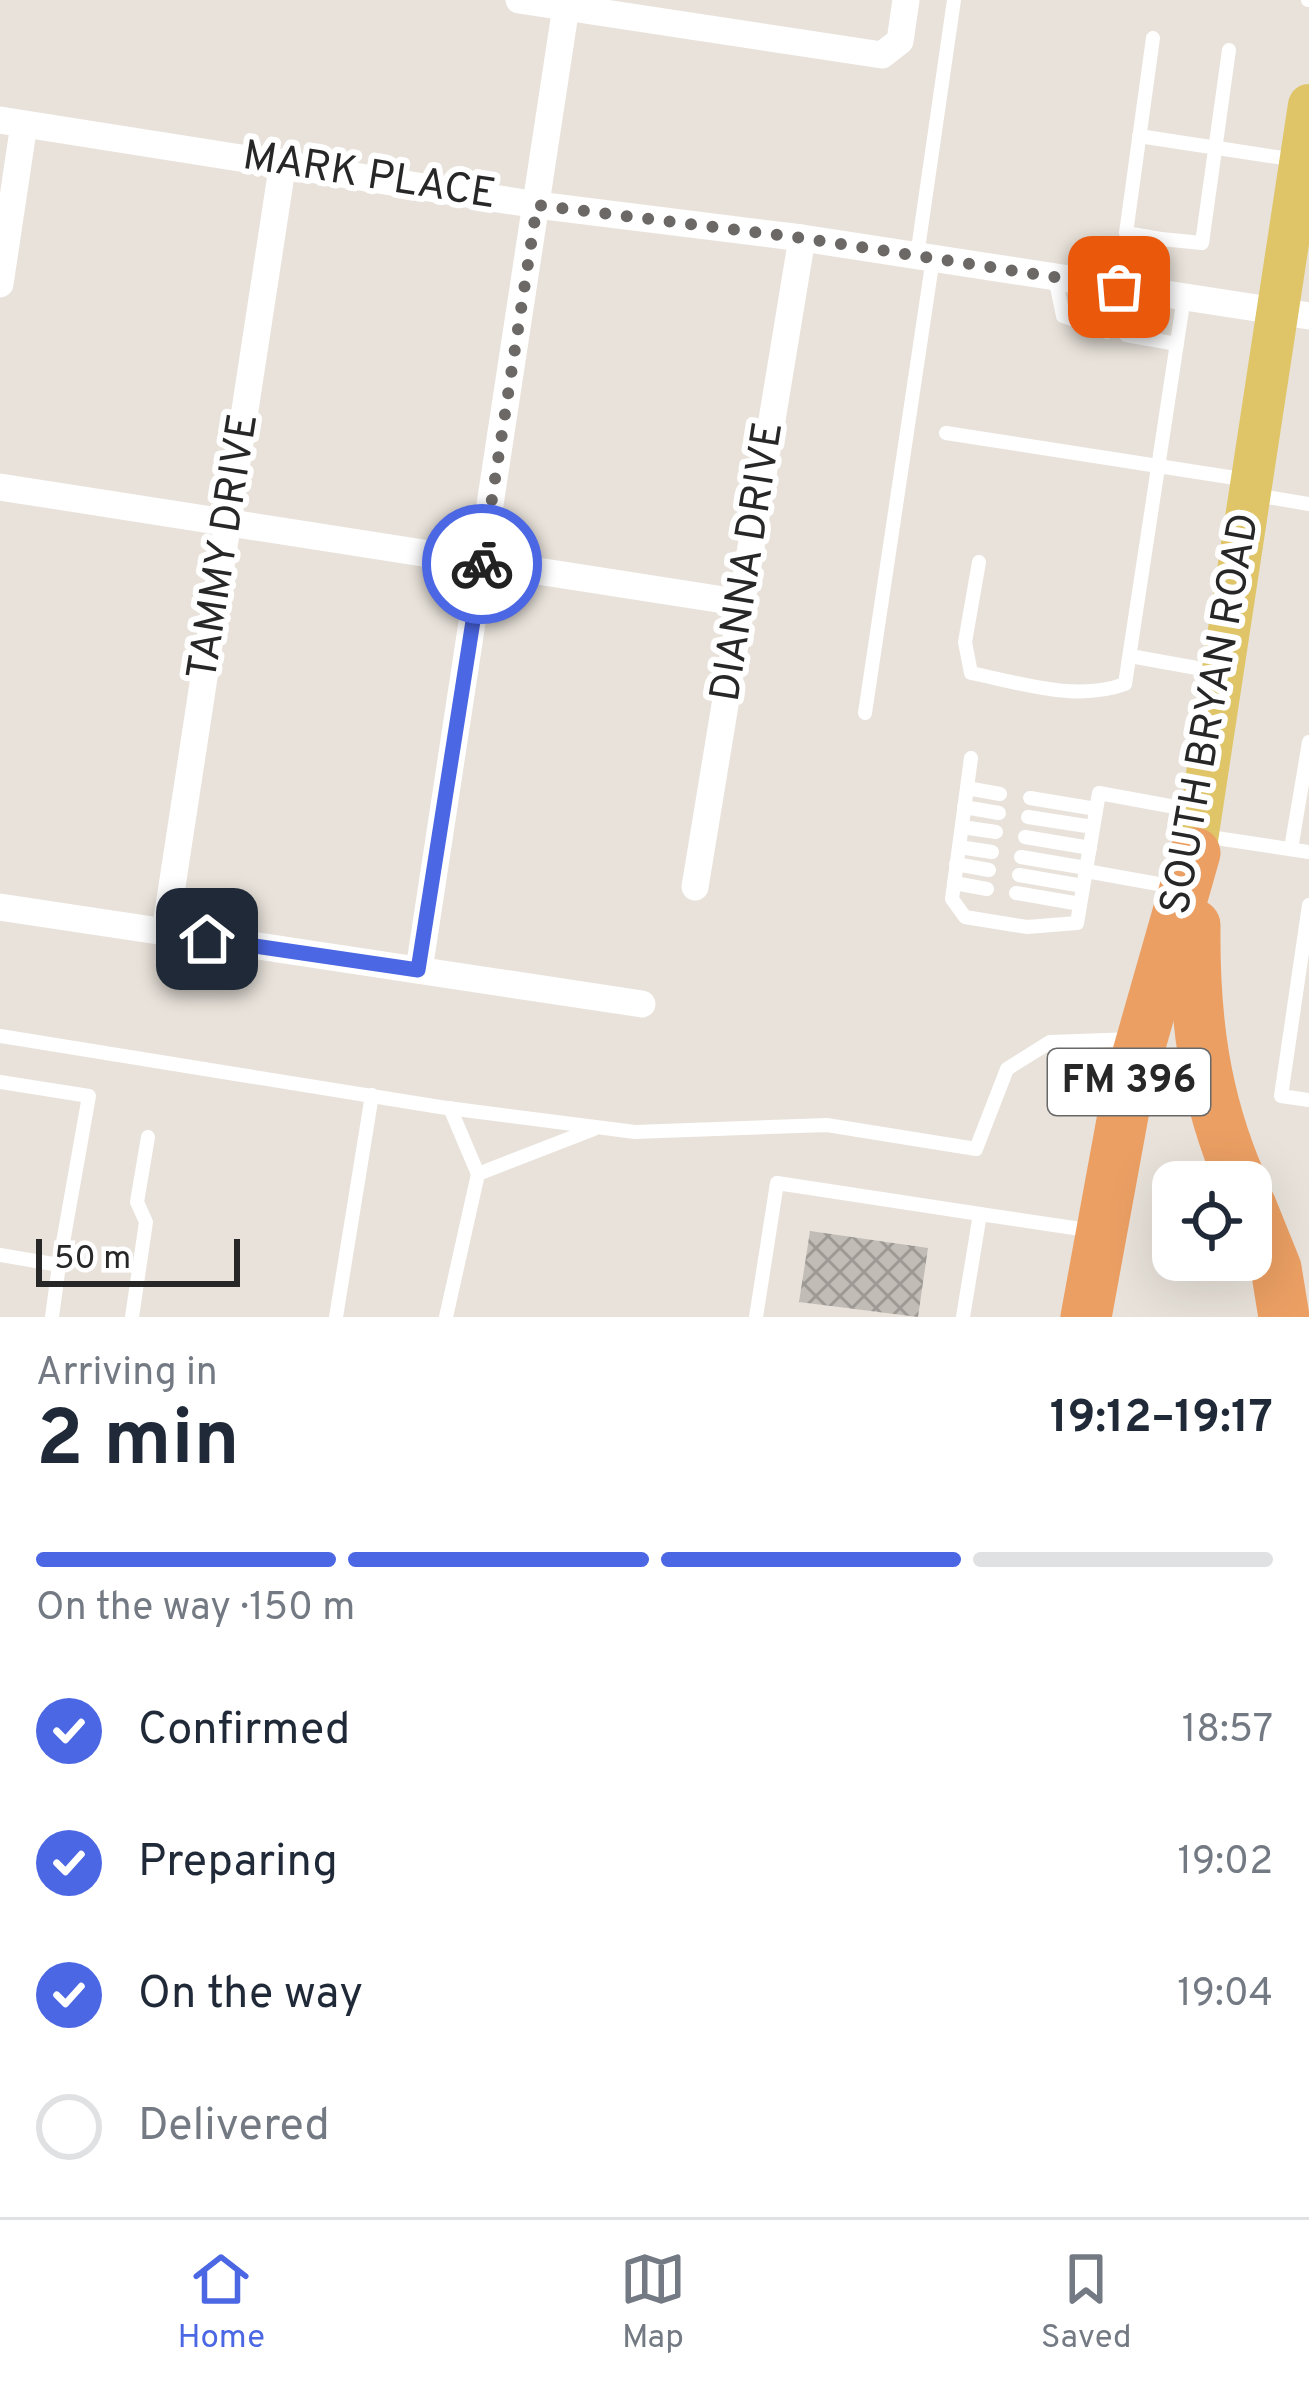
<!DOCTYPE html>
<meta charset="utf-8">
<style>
:root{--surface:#fff;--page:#f2f2f3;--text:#1f2937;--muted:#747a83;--line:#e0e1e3;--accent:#4b67e4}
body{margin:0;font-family:Overpass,sans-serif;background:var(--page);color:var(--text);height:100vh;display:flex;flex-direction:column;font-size:45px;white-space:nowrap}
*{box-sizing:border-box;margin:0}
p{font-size:39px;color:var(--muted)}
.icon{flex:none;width:66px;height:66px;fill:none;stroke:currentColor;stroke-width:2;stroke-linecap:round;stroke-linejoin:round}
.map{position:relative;height:1317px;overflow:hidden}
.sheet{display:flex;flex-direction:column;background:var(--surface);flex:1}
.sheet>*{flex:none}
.controls{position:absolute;left:1152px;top:1161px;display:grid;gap:24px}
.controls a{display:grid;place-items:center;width:120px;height:120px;border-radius:24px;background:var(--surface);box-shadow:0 12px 48px #0002;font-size:60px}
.scale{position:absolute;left:36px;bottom:30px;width:204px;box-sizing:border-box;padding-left:12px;border:6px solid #272727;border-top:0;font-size:33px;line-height:42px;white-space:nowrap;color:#272727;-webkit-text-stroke:9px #fff;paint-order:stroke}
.pin{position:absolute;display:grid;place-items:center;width:102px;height:102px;color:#fff;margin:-51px;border-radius:24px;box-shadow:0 6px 18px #0006}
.courier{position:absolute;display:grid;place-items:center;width:120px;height:120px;margin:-60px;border:9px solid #4b67e4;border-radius:50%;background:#fff;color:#222;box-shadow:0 3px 15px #0007}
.overview em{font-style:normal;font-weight:700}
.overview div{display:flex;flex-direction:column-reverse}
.overview{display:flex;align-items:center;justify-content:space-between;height:204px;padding:0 36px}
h1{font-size:78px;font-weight:700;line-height:90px}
.bar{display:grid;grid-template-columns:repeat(4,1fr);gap:18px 12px;align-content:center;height:144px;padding:0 36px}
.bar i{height:15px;border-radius:9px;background:var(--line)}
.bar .selected{background:var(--accent)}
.bar p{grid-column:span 4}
ol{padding:0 36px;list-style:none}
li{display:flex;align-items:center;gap:36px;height:132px}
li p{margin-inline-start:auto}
li .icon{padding:12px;border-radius:50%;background:var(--accent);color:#fff;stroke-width:4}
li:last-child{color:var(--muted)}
li i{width:66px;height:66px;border:6px solid var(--line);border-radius:50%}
.tab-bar{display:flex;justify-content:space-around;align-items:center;height:168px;border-top:3px solid var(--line);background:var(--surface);font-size:33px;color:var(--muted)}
.tab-bar a{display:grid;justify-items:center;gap:6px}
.tab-bar .selected{color:var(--accent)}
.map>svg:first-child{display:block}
</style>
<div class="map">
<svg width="1309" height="1317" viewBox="0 0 1309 1317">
<defs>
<pattern id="building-cross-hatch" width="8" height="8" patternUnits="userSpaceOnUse" patternTransform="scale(3)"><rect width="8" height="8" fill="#c1bcb6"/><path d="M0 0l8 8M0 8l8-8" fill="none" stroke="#9d9994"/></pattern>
</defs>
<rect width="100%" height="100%" fill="#e8e2da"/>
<polygon fill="url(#building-cross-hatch)" points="810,1231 928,1248 918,1317 799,1302"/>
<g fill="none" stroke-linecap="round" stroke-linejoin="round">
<g stroke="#fff" stroke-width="14">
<polyline points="1308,0 1309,0"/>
<polyline points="1139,136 1296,160"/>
<polyline points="1161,239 1202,243 1229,50"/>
<polyline points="917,256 954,0"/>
<polyline points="1055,277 1063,316 1107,332"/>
<polyline points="1151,292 1161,239 1126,233 1153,38"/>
<polyline points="1126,335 1177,344"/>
<polyline points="946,433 1248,480"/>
<polyline points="1255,495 1309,504"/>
<path d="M 979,562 L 965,642 L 971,673 C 1020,683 1076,702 1125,684 L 1184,297"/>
<polyline points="1130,656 1219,672"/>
<polyline points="865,713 933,258"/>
<polyline points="971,758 952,899 965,917 1027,927 1077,923 1099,793 1197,811"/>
<polyline points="967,788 1000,794"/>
<polyline points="1030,798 1096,809"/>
<polyline points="964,807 999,813"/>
<polyline points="1028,817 1093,827"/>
<polyline points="962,827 996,832"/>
<polyline points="1203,836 1309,852"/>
<polyline points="1025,837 1090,848"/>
<polyline points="959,847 992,852"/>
<polyline points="1291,849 1309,742"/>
<polyline points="1021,857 1086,868"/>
<polyline points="956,864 989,870"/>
<polyline points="1086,871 1175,887"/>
<polyline points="1019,875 1083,886"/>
<polyline points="954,883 987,889"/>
<polyline points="1016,893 1080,904"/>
<polyline points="1309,905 1281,1096 1309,1100"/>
<polyline points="0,1036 440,1107 635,1132 827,1125 976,1149 1007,1069 1050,1042 1134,1039"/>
<polyline points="0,1082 89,1096 59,1265"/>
<polyline points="450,1108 478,1174"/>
<polyline points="980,1214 1094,1231"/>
<polyline points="0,1255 59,1265 52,1317"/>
<polyline points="132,1317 146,1222 137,1202 148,1137"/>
<polyline points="336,1317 372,1095"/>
<polyline points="446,1317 478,1174 594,1129"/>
<polyline points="756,1317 777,1183 980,1214 963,1317"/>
</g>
<g stroke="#fff" stroke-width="27">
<polyline points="519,0 882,55 900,41 906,0"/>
<polyline points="0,120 537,205 802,238 1309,316"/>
<polyline points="0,284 24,124"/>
<polyline points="0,487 743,603"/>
<polyline points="695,887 802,238"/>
<polyline points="0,907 642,1004"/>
<polyline points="165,932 283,162"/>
<polyline points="419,970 567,0"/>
</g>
<polyline stroke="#dfc568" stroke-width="42" points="1195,853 1309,105"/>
<g stroke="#eb9f63" stroke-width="51">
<path d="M 1195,925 C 1194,1017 1204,1097 1241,1182"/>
<polyline points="1251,1206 1276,1268 1284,1317"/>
<polyline points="1086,1317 1128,1088 1195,853"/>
</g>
</g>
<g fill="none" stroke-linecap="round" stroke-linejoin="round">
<polyline stroke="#6b6866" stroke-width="12" stroke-dasharray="0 21.6" points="482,564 537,205 802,238 1119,287"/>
<polyline stroke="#4b67e4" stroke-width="15" points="207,939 418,970 482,564"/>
</g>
<g text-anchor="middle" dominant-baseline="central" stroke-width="12" stroke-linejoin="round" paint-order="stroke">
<rect fill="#fff" stroke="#686868" stroke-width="3" x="1048" y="1049" width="162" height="66" rx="9"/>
<g font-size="39" font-weight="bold" fill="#272727">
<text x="1129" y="1082">FM 396</text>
</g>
<g font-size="42" fill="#272727" stroke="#fff">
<text transform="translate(369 177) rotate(9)">MARK PLACE</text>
<text transform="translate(225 547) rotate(-81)">TAMMY DRIVE</text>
<text transform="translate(749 562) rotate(-81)">DIANNA DRIVE</text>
<text transform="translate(1212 714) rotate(-80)">SOUTH BRYAN ROAD</text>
</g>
</g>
</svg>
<div class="controls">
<a><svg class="icon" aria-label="locate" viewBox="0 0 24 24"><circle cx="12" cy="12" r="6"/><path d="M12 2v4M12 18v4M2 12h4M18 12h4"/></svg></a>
</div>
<div class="scale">50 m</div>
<div class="pin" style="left:1119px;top:287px;background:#ea580c"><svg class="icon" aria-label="bag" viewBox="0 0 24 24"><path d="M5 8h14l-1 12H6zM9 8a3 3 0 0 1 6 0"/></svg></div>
<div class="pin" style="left:207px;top:939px;background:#1f2937"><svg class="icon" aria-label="home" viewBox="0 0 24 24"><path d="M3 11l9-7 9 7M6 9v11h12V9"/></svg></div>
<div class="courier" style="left:482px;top:564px"><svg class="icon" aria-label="bike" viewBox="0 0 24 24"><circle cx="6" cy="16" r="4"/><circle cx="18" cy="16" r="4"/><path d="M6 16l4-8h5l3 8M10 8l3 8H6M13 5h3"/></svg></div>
</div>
<section class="sheet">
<div class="overview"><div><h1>2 min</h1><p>Arriving in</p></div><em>19:12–19:17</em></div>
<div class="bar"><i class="selected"></i><i class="selected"></i><i class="selected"></i><i></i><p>On the way · 150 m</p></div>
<ol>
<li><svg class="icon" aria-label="check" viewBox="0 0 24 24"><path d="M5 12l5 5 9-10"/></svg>Confirmed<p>18:57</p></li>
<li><svg class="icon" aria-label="check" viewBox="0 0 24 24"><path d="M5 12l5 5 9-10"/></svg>Preparing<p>19:02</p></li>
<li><svg class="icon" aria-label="check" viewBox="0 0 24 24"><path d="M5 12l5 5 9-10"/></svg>On the way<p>19:04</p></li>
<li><i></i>Delivered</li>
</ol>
</section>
<nav class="tab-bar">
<a class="selected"><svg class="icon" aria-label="home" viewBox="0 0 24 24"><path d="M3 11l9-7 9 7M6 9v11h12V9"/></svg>Home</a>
<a><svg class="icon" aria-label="map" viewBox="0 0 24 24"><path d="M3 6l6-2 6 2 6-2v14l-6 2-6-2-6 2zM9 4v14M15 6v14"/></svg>Map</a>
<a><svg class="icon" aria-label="saved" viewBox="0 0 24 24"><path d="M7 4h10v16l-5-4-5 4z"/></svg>Saved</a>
</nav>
